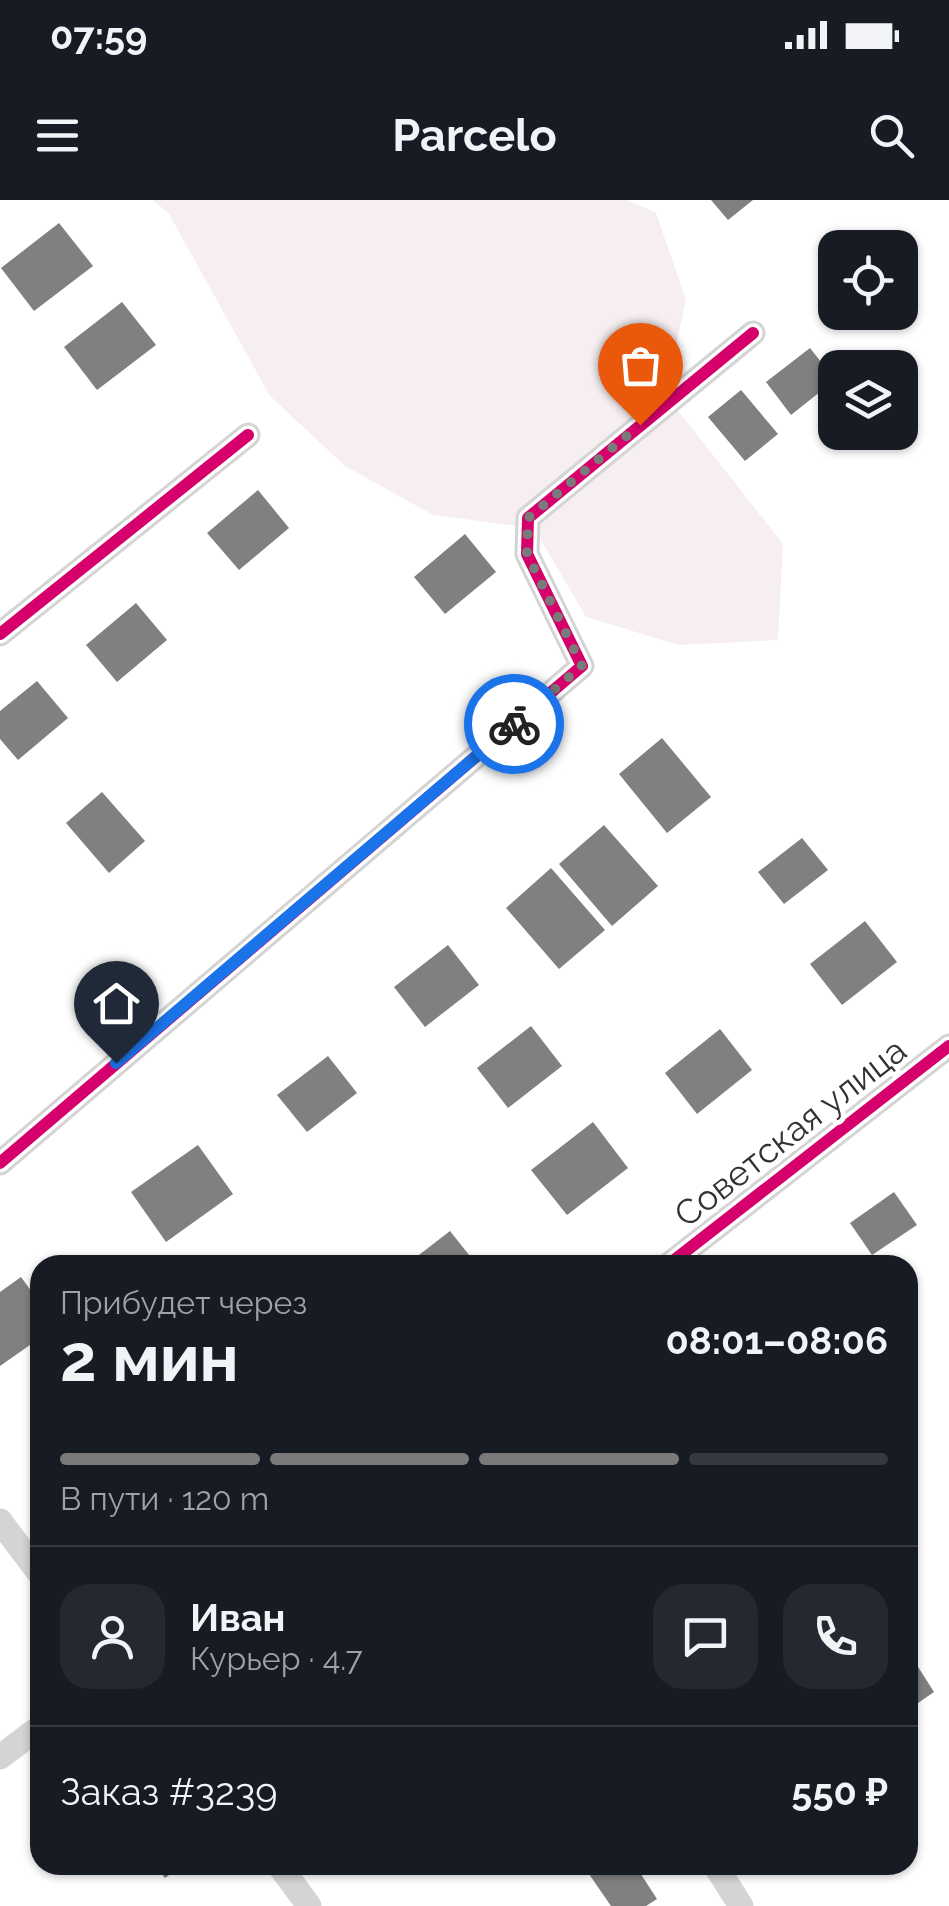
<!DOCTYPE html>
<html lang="ru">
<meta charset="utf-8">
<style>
:root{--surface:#171b24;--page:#242831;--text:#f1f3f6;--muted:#9ea1a6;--line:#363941;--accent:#7a7a7a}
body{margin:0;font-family:Raleway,sans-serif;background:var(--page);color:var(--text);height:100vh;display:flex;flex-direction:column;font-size:38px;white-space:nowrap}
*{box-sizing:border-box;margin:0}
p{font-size:32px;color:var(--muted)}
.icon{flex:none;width:55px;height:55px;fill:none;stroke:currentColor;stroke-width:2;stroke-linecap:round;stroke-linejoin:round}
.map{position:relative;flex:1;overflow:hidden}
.sheet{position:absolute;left:30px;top:1055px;width:888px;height:620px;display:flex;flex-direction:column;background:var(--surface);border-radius:30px;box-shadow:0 2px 8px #0004}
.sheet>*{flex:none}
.tools{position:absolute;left:818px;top:30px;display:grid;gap:20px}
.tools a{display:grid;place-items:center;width:100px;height:100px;border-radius:20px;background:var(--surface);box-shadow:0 2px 8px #0004;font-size:50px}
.pin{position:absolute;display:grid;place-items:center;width:85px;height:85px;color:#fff;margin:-102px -42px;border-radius:50% 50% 50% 0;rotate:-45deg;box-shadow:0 0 10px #0007}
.pin .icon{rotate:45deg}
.courier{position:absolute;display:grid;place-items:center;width:100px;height:100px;margin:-50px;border:8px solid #1a73e8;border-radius:50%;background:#fff;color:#222;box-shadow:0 2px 12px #0007}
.head em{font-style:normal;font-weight:700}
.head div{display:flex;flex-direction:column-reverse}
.head{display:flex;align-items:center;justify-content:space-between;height:170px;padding:0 30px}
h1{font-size:65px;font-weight:700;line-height:75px}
.bar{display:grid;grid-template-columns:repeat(4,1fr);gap:15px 10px;align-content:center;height:120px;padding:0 30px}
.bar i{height:12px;border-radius:8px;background:var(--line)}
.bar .current{background:var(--accent)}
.bar p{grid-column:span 4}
.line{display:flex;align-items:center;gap:25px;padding:0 30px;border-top:2px solid var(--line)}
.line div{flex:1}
.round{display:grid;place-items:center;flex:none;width:105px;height:105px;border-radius:30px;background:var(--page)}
.status{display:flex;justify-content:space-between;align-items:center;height:70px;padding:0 50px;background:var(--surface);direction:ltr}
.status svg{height:28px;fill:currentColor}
header{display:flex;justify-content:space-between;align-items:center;height:130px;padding:0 30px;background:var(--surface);font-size:45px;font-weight:700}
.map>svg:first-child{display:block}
</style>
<div class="status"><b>07:59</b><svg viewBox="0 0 49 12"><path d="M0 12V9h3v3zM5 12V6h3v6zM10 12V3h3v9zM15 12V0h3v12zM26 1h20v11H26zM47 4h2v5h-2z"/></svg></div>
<header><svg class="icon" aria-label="menu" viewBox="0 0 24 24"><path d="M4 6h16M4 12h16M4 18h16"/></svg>Parcelo<svg class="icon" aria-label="search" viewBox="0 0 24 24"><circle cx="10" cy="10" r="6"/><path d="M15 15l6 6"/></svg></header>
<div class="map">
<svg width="949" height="1706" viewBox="0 0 949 1706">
<rect width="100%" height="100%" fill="#fff"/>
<polygon fill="#f6eef0" points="153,0 628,0 656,13 686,100 665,194 783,344 778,440 679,445 586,417 534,328 433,315 345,266 270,196 169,14"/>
<g fill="#808080">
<polygon points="711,0 753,0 728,20"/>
<polygon points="59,23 93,66 34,111 1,68"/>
<polygon points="122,102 156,145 97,190 64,147"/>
<polygon points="810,148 835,180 791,215 766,182"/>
<polygon points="741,190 778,234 745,261 708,217"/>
<polygon points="258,290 289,328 239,370 207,333"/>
<polygon points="465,334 496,372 445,414 414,377"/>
<polygon points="136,403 167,440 117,482 86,445"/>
<polygon points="37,481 68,518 18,560 0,539 0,511"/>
<polygon points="662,538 711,597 667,633 619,574"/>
<polygon points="102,592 145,641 109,673 66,623"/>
<polygon points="604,625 658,686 612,726 559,664"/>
<polygon points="802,638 828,670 784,704 758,672"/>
<polygon points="551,668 605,730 559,769 506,708"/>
<polygon points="865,721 897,762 842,805 810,764"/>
<polygon points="448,745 479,785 425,827 394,787"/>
<polygon points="531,826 562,866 508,908 477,868"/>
<polygon points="720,829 752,870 697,914 665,873"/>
<polygon points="328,856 357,893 307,932 277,895"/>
<polygon points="593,922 628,968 567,1015 531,970"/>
<polygon points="198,945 233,994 166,1042 131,992"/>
<polygon points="894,992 917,1025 872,1055 850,1023"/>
<polygon points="450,1031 477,1065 406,1065"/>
<polygon points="21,1077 40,1103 40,1138 0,1166 0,1092"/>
<polygon points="908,1451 934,1492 908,1510"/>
<polygon points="40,1603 40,1624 30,1610"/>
<polygon points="155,1665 183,1665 165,1678"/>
<polygon points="603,1665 635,1665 657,1699 646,1706 611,1706 589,1674"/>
</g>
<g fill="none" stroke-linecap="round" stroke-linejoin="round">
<g stroke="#d4d4d4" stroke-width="25">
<polyline points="0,434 248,235"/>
<polyline points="0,963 582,466 527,354 528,318 753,133"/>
<polyline points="668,1065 949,846"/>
<polyline points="0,1321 40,1374"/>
<polyline points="0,1557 40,1527"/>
<polyline points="279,1665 309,1706"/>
<polyline points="715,1665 741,1706"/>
</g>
<g stroke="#fff" stroke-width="19">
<g id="cycleway">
<polyline points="0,434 248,235"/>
<polyline points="0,963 582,466 527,354 528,318 753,133"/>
<polyline points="668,1065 949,846"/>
</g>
</g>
<use href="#cycleway" stroke="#d6006c" stroke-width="12"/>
</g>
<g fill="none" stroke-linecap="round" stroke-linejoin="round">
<polyline stroke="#7a7a7a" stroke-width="10" stroke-dasharray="0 18" points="514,524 582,466 527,354 528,318 640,225"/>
<polyline stroke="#1a73e8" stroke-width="12" points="116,863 514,524"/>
</g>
<g text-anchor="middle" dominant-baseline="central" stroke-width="10" stroke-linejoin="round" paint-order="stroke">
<g font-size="35" fill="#323232" stroke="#fff">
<text transform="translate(790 932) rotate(-38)">Советская улица</text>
</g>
</g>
</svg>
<div class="tools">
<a><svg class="icon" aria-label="locate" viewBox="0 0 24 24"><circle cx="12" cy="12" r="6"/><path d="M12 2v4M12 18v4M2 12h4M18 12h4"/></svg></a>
<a><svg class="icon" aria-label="layers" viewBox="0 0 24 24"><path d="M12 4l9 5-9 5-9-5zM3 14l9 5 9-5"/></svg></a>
</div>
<div class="pin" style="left:640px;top:225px;background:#ea580c"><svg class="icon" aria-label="bag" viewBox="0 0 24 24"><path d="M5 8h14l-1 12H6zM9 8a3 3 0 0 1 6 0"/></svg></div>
<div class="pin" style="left:116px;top:863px;background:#1f2937"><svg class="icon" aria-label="home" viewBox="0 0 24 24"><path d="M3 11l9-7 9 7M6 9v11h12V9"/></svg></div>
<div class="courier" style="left:514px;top:524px"><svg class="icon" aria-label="bike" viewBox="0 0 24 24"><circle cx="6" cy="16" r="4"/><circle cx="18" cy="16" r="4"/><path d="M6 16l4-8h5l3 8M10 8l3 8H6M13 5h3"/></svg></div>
<section class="sheet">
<div class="head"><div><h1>2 мин</h1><p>Прибудет через</p></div><em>08:01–08:06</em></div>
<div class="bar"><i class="current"></i><i class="current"></i><i class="current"></i><i></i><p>В пути · 120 m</p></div>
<div class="line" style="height:180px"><a class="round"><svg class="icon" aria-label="person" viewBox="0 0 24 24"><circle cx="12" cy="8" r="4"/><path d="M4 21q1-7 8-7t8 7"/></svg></a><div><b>Иван</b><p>Курьер · 4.7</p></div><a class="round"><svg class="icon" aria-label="chat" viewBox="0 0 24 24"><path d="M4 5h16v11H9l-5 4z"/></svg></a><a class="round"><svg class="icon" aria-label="phone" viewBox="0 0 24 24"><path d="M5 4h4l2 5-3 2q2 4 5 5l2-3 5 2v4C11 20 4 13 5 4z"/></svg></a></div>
<div class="line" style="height:130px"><div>Заказ #3239</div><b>550 ₽</b></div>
</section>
</div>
